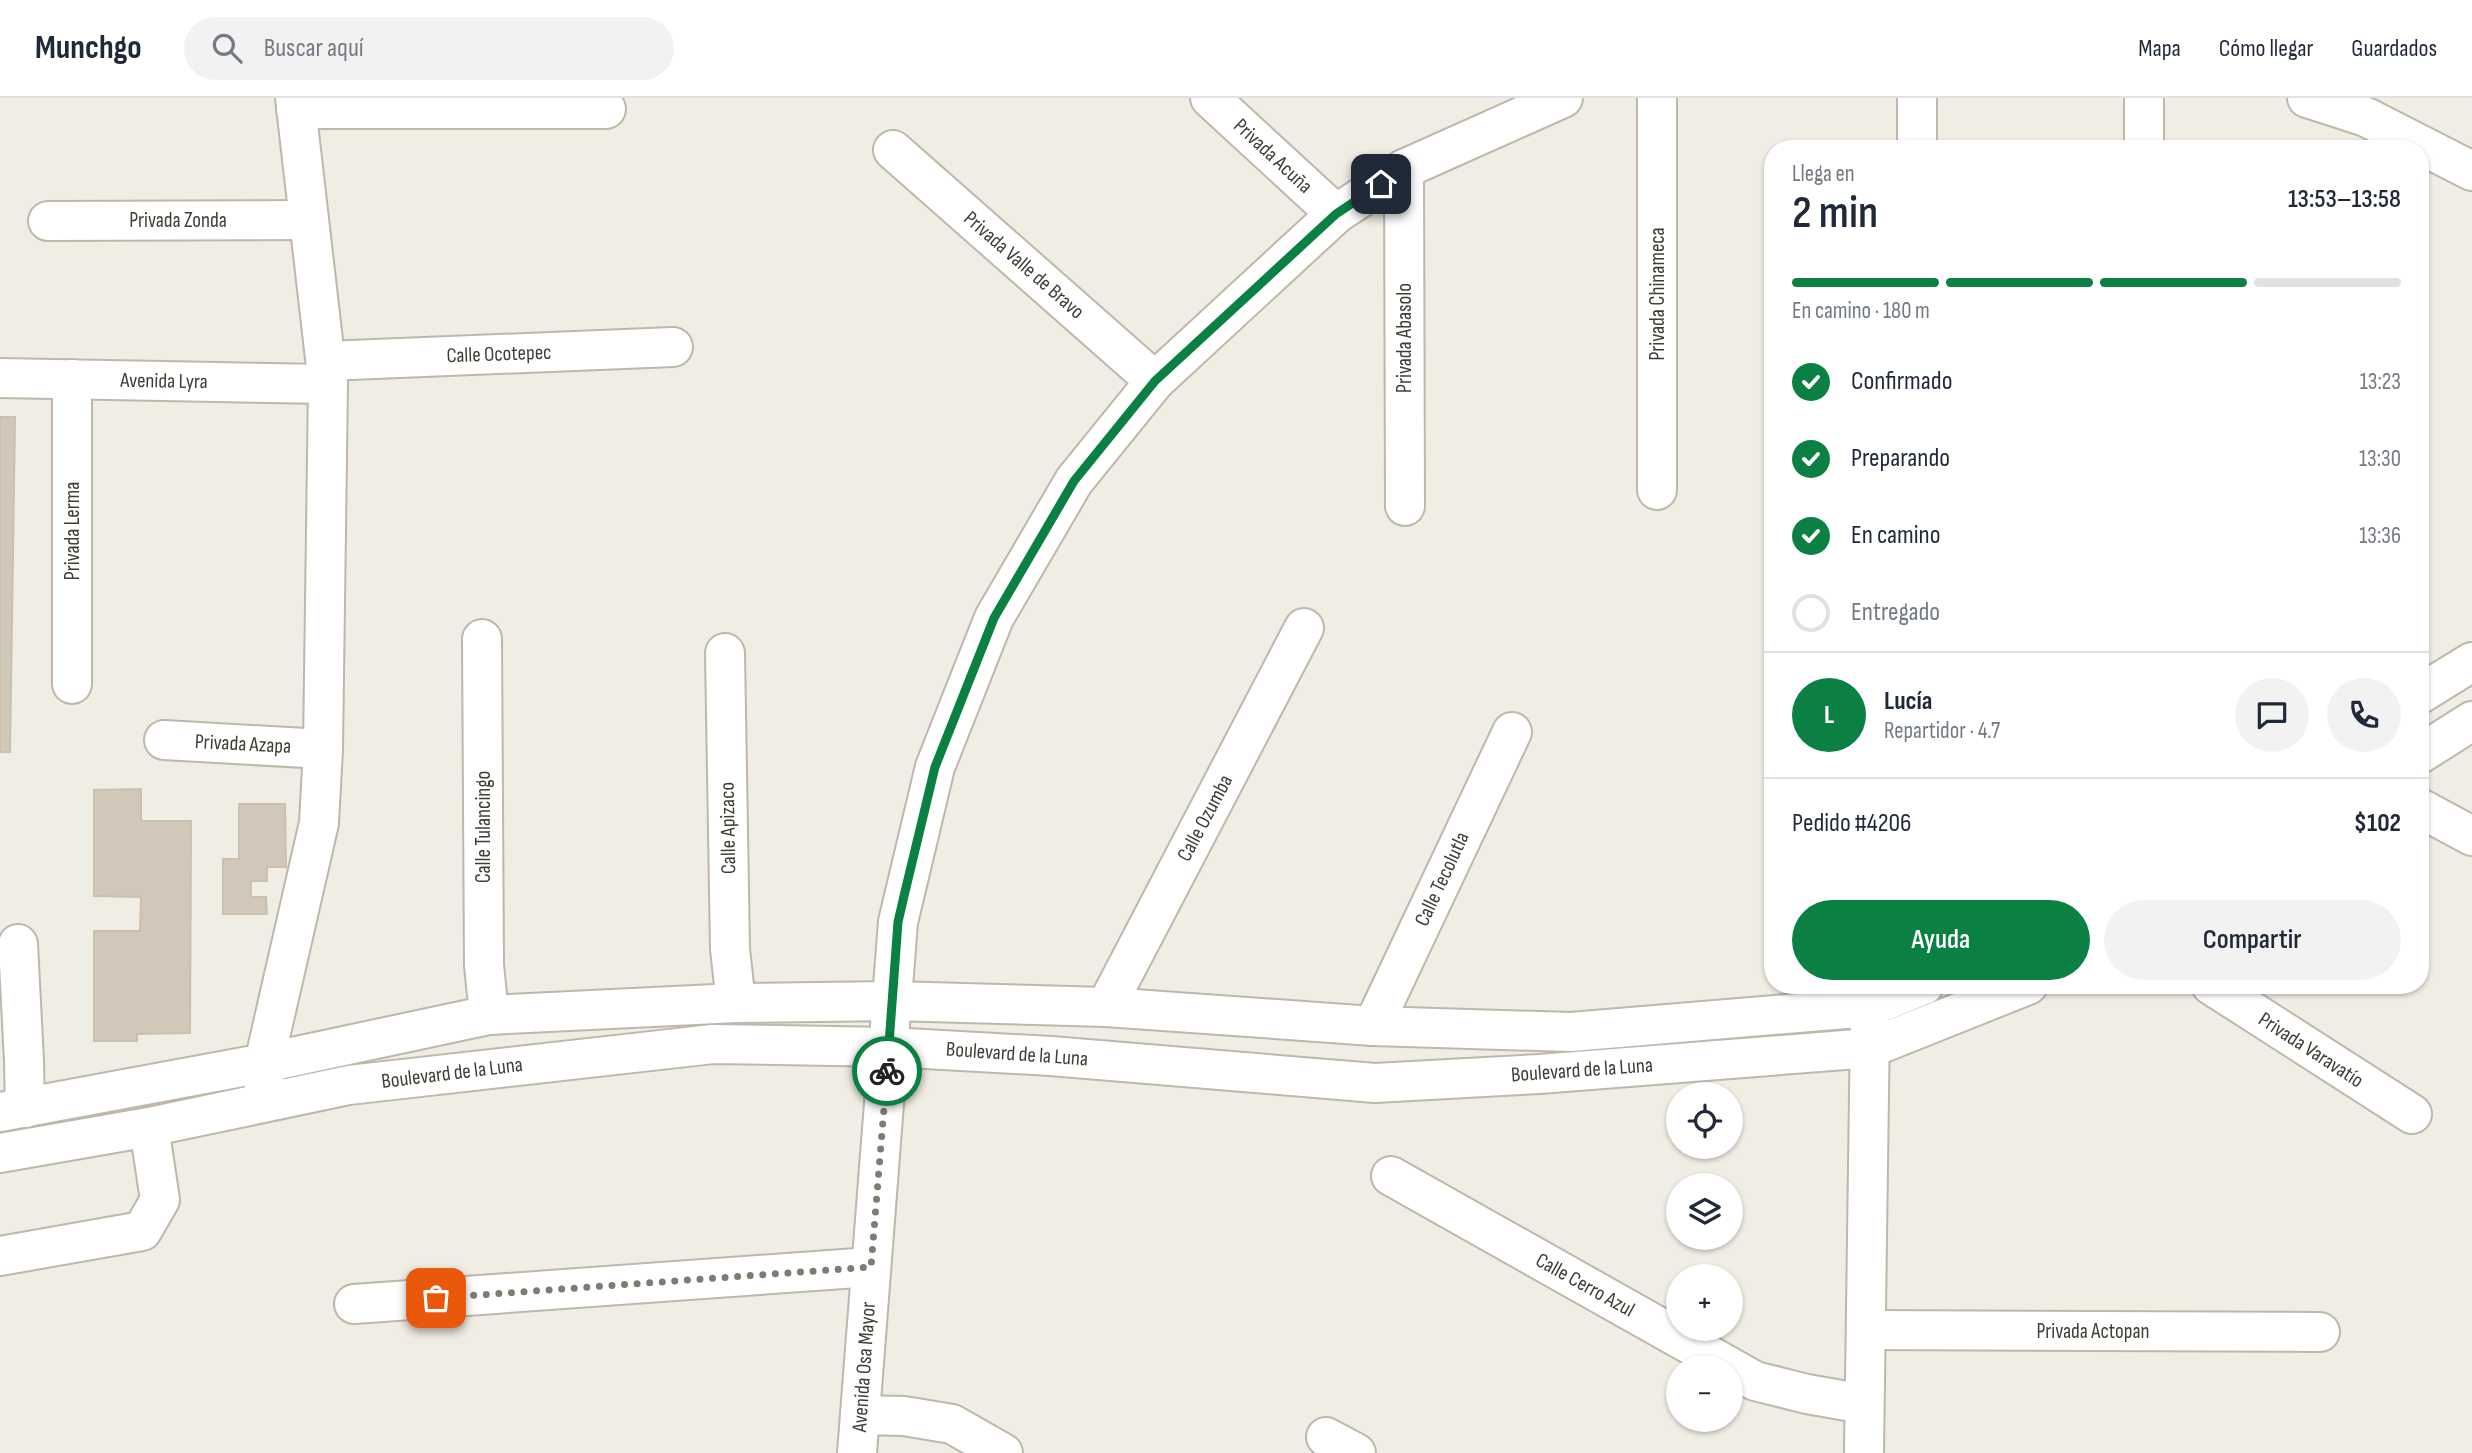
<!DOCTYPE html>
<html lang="es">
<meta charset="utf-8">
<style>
:root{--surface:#fff;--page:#f2f2f3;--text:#1f2937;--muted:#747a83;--line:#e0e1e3;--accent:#0b8043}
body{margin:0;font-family:"Sofia Sans Condensed",sans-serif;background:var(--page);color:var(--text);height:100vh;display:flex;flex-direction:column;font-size:26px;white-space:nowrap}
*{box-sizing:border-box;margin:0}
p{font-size:23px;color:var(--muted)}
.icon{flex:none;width:38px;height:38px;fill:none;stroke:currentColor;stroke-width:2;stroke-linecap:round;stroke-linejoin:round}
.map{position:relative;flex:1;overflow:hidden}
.sheet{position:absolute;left:1764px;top:42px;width:665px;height:854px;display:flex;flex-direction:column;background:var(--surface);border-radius:28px;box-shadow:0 2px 5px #0004}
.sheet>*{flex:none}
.fabs{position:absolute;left:1666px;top:984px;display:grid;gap:14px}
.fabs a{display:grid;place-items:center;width:77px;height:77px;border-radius:50%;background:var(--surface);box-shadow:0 2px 5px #0004;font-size:35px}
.pin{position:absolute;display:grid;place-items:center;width:60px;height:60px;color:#fff;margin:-30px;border-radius:14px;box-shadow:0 4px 10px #0006}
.courier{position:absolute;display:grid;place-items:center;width:70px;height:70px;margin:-35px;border:5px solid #0b8043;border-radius:50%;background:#fff;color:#222;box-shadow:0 2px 9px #0007}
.headline em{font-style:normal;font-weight:600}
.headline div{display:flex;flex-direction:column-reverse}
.headline{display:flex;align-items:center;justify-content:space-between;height:119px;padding:0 28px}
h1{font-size:46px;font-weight:600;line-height:52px}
.bar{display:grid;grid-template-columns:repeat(4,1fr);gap:10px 7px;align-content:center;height:84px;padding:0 28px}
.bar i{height:9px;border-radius:5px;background:var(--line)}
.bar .on{background:var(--accent)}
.bar p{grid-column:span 4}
.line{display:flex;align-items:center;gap:18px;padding:0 28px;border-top:2px solid var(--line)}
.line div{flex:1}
.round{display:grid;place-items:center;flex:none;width:74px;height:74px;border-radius:37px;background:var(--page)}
ol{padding:0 28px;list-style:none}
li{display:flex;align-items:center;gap:21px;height:77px}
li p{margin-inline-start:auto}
li .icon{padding:7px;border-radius:50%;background:var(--accent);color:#fff;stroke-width:4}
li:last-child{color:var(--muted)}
li i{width:38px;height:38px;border:4px solid var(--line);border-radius:50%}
.primary-button{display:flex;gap:14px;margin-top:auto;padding:14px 28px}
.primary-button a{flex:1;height:80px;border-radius:42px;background:var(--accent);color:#fff;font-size:28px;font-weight:600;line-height:80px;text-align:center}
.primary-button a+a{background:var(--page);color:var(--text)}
header{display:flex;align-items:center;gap:42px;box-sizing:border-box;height:98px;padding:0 35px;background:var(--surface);border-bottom:2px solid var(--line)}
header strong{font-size:33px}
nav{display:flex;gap:38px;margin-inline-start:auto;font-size:24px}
.search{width:490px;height:63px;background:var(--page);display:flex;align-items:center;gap:18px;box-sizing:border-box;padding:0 24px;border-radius:38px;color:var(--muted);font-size:26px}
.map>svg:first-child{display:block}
</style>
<header>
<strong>Munchgo</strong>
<div class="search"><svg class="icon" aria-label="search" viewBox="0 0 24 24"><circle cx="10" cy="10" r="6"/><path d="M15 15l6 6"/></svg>Buscar aquí</div>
<nav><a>Mapa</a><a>Cómo llegar</a><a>Guardados</a></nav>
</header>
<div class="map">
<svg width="2472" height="1355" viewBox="0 0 2472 1355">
<rect width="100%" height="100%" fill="#f0ede4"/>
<g fill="#d1c8ba" stroke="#cbc0ae" stroke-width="2">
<polygon points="0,319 15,319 10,654 0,654"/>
<polygon points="141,691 141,723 191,723 190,935 137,936 137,943 94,943 94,833 140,833 141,799 94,798 94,692"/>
<polygon points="239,706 285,706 286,769 267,769 267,783 251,783 251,799 266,799 267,816 223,816 223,761 239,761"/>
</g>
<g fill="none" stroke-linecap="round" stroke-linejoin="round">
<g stroke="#beb7aa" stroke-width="42">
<g id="minor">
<polyline points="1210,0 1336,116"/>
<polyline points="1917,0 1917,51"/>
<polyline points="2144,0 2144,51"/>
<polyline points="2307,0 2366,19 2472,73"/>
<polyline points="296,11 606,11"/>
<polyline points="893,52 1155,283"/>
<polyline points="1404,71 1405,408"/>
<polyline points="48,123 309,122"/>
<polyline points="326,263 673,249"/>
<polyline points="0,280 328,286"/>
<polyline points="72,281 72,586"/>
<polyline points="1657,392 1657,0"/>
<polyline points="482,541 484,867 489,917"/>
<polyline points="725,555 730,851 736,905"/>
<polyline points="2420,596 2472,564"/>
<polyline points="164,642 323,651"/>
<polyline points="2420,656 2472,623"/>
<polyline points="2420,710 2472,738"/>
<polyline points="18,846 24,963 25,1010"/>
<polyline points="2211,887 2412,1016"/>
<polyline points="1106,909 1304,530"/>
<polyline points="1373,928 1512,634"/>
<polyline points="264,988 264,965 319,725 323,651 328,286 295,0"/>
<polyline points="0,1014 264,965 489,917 736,905 892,903 1106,909 1373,928 1571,934 1870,909 1924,887"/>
<polyline points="0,1055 149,1029 349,987 713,946 889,949 1051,958 1375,985 1539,976 1870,950 2028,887"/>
<polyline points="1391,1078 1755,1283 1807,1296 1864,1306"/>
<polyline points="0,1158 142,1133 160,1102 149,1029"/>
<polyline points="354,1206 871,1169"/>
<polyline points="1866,1232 2320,1234"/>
<polyline points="860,1317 904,1318 952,1326 1003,1355"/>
<polyline points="1326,1339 1356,1355"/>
<polyline points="857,1355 898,824 935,669 994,520 1074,383 1155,283 1336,116 1404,71 1563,0"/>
<polyline points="1864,1355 1870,925"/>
</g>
</g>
<use href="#minor" stroke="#fff" stroke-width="38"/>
</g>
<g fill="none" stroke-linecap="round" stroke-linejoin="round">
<polyline stroke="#7f7b72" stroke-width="7" stroke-dasharray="0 12.6" points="436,1200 871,1169 887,973"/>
<polyline stroke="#0b8043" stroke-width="9" points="887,973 898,824 904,798 935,669 994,520 1074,383 1155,283 1336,116 1381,86"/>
</g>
<g text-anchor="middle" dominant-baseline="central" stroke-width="6" stroke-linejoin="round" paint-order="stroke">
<g font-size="21" fill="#423d34" stroke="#fff">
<text transform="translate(1273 58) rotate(43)">Privada Acuña</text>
<text x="178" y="122">Privada Zonda</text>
<text transform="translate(1024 167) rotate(41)">Privada Valle de Bravo</text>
<text transform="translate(1657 196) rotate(-90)">Privada Chinameca</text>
<text transform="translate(1404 240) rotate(-90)">Privada Abasolo</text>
<text transform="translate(499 256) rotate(-2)">Calle Ocotepec</text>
<text transform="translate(164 283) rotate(1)">Avenida Lyra</text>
<text transform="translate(72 433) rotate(-90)">Privada Lerma</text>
<text transform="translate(243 646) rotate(3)">Privada Azapa</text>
<text transform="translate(1205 720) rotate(-62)">Calle Ozumba</text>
<text transform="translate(483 729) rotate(-90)">Calle Tulancingo</text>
<text transform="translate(728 730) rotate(-91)">Calle Apizaco</text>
<text transform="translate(1442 781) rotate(-65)">Calle Tecolutla</text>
<text transform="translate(2311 952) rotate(33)">Privada Varavatío</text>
<text transform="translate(1017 956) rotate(4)">Boulevard de la Luna</text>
<text transform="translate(1582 972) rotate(-4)">Boulevard de la Luna</text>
<text transform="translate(452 975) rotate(-7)">Boulevard de la Luna</text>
<text transform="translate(1585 1187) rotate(29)">Calle Cerro Azul</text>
<text x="2093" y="1233">Privada Actopan</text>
<text transform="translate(864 1269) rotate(-86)">Avenida Osa Mayor</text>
</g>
</g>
</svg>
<div class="fabs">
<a><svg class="icon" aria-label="locate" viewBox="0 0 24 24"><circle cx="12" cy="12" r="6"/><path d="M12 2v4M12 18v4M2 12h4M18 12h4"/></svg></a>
<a><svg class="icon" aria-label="layers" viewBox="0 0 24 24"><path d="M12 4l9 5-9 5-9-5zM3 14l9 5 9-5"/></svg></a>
<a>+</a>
<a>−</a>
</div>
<div class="pin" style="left:436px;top:1200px;background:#ea580c"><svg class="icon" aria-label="bag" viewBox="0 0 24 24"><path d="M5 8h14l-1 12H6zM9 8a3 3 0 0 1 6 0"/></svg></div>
<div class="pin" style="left:1381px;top:86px;background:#1f2937"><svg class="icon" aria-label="home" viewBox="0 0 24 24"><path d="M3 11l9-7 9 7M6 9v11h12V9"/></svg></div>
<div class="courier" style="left:887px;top:973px"><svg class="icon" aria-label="bike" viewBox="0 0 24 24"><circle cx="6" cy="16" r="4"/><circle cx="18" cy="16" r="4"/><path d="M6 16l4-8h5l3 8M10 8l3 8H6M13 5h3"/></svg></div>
<section class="sheet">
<div class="headline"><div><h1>2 min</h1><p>Llega en</p></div><em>13:53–13:58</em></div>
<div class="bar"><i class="on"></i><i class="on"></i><i class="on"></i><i></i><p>En camino · 180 m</p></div>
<ol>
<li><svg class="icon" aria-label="check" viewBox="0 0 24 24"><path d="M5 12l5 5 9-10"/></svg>Confirmado<p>13:23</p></li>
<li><svg class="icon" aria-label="check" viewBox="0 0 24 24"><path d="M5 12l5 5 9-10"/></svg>Preparando<p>13:30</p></li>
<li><svg class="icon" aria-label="check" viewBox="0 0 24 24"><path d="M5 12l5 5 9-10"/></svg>En camino<p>13:36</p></li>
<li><i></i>Entregado</li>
</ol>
<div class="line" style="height:126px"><b class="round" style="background:var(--accent);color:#fff">L</b><div><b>Lucía</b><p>Repartidor · 4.7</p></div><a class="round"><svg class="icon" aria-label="chat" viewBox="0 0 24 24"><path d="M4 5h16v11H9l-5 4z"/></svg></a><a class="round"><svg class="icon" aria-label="phone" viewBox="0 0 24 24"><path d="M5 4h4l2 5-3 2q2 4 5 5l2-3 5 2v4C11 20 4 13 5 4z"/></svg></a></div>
<div class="line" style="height:91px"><div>Pedido #4206</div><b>$102</b></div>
<div class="primary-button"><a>Ayuda</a><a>Compartir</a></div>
</section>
</div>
